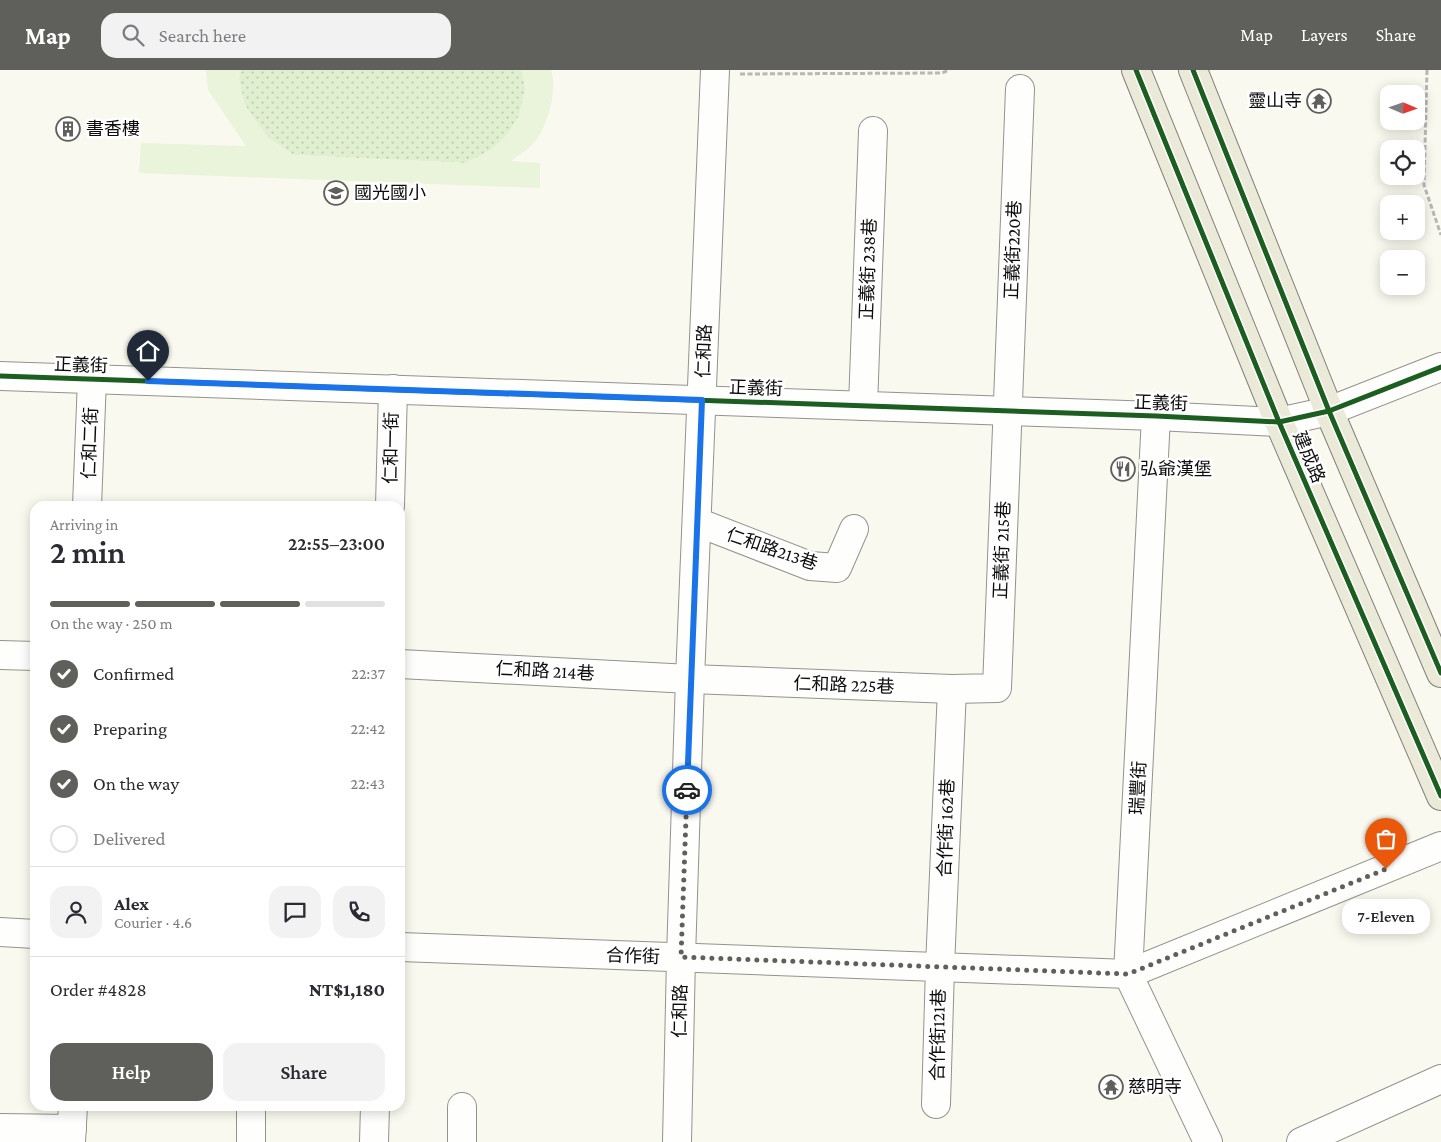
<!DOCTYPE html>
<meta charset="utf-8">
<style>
:root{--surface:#fff;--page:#f2f2f3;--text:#2b2b33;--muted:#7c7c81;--line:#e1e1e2;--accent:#5f5f5b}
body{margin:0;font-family:"Crimson Pro","Noto Sans TC",serif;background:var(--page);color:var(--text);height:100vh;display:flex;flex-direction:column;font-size:19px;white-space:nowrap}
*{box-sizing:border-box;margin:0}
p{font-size:16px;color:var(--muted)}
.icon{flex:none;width:28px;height:28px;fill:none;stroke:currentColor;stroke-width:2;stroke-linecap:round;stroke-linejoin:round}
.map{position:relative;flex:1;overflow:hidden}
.panel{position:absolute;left:30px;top:431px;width:375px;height:610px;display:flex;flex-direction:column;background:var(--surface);border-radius:15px;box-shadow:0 2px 12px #0003}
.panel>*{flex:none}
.needle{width:32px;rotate:92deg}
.controls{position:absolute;left:1380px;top:15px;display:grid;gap:10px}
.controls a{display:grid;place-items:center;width:45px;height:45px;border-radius:10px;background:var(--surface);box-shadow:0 2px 12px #0003;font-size:25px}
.pin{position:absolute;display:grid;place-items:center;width:42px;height:42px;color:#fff;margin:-51px -21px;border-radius:50% 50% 50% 0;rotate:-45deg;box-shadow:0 0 5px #0007}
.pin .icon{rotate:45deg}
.courier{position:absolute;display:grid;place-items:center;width:50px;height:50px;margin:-25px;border:4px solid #1a73e8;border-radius:50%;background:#fff;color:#222;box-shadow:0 1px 6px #0007}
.bubble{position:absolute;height:35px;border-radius:15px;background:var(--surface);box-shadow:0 2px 12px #0003;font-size:16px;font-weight:600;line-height:35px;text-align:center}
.headline em{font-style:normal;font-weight:600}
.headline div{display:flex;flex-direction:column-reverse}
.headline{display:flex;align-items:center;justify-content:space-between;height:85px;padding:0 20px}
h1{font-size:32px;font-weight:600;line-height:38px}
.bar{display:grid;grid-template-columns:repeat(4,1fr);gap:8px 5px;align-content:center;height:60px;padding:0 20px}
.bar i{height:6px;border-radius:4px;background:var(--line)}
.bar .selected{background:var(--accent)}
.bar p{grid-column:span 4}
.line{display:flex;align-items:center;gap:12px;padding:0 20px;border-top:1px solid var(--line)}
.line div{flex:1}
.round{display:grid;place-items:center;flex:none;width:52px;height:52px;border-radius:15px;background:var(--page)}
ol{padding:0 20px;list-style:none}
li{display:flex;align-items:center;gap:15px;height:55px}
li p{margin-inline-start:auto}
li .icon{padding:5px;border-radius:50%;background:var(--accent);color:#fff;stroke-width:4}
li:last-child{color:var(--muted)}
li i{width:28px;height:28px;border:2px solid var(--line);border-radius:50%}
.action{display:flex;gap:10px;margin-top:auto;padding:10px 20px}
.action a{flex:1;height:58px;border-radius:15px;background:var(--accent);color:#fff;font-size:20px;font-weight:600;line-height:58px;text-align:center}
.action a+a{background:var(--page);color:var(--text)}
header{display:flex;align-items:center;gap:30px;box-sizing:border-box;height:70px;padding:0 25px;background:var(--accent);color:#fff}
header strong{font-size:24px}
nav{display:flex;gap:28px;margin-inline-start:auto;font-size:18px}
.search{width:350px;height:45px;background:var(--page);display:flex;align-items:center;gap:12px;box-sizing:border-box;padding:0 18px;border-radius:15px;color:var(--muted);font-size:19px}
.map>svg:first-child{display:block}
</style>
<header>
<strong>Map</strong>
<div class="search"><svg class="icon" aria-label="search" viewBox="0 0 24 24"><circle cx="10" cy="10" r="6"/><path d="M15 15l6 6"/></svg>Search here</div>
<nav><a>Map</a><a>Layers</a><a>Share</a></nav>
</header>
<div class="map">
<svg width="1441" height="1072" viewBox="0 0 1441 1072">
<defs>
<pattern id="grass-dots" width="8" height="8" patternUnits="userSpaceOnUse" patternTransform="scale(1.25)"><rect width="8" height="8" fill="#dfefd0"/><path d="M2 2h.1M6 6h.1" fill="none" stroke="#beccb1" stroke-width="1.8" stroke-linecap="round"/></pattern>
</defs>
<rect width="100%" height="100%" fill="#faf9ef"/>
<polygon fill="url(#grass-dots)" points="241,0 521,0 526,18 519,46 507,65 491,80 466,93 294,85 268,68 244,34 239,8"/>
<path fill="#eaf4da" d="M 206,0 L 241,0 L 239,8 L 244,34 L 268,67 L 294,85 L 466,93 L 491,80 L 507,65 L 519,46 L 525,18 L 521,0 L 551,0 C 558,21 547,62 530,77 C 524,82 517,86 511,91 L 540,93 L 540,118 L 139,103 L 141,73 L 246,76 L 208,20 Z"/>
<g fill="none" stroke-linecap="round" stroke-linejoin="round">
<g stroke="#93938e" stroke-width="30">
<g id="minor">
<polyline points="0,306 1156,346 1279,352 1329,341 1441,297"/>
<polyline points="863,336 873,61"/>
<polyline points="1156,346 1128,904 1208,1072"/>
<polyline points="87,436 92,309"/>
<polyline points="390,436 393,319"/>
<polyline points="697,452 810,496 837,498 854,459"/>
<polyline points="0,585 35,586"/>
<polyline points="400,594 690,609 952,619 997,618 1020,19"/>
<polyline points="0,862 35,864"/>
<polyline points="400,877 1128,904 1441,776"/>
<polyline points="936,1034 940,897 952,619"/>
<polyline points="0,1058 72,1059"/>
<polyline points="71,1072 73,1036"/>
<polyline points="251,1072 251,1036"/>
<polyline points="374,1072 375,1036"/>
<polyline points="462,1072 462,1037"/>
<polyline points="677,1072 681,887 690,609 715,0"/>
<polyline points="1301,1072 1441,1009"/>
</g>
</g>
<g stroke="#80807c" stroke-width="30">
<g id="major">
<polyline points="1136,0 1279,352 1441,726"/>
<polyline points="1193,0 1329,341 1441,603"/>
</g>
</g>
<g stroke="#b7b7b5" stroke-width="3" stroke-dasharray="5 2.5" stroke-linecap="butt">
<polyline points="1427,0 1424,115 1441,165"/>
<polyline points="740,4 942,3 949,0"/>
</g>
<use href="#minor" stroke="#fefefd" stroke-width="28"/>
<use href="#major" stroke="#ebe9d8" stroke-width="28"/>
<g stroke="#fff" stroke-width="8">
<g id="cycleway">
<polyline points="1136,0 1279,352 1441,726"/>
<polyline points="1193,0 1329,341 1441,603"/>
<polyline points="0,306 1156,346 1279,352 1329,341 1441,297"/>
</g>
</g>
<use href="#cycleway" stroke="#1b5e20" stroke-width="5"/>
</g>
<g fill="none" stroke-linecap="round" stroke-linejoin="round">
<polyline stroke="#5f5f5b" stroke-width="5" stroke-dasharray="0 9" points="687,720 681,887 1128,904 1386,799"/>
<polyline stroke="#1a73e8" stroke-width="6" points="148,311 702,330 687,720"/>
</g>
<defs>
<g id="temple-ring" transform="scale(1.25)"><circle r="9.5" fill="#fff" stroke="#5f5f5b" stroke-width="1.5"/><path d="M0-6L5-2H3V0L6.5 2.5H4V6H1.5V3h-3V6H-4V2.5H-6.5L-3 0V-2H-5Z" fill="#5f5f5b"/></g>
<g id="building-ring" transform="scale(1.25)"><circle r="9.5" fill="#fff" stroke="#5f5f5b" stroke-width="1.5"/><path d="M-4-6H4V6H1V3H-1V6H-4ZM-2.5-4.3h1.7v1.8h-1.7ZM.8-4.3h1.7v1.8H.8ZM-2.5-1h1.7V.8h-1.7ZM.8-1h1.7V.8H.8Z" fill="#5f5f5b"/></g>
<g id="school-ring" transform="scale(1.25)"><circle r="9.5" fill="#fff" stroke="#5f5f5b" stroke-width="1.5"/><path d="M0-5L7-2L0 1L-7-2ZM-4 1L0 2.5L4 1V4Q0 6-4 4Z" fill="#5f5f5b"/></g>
<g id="restaurant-ring" transform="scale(1.25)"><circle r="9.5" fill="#fff" stroke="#5f5f5b" stroke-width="1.5"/><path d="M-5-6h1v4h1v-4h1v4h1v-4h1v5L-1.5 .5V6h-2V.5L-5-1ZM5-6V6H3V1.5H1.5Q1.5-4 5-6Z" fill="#5f5f5b"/></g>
</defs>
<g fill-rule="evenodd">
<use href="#temple-ring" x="1319" y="31"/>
<use href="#building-ring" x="68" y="59"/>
<use href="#school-ring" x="336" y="123"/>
<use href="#restaurant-ring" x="1123" y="399"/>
<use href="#temple-ring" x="1111" y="1017"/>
</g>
<g text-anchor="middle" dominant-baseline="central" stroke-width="5" stroke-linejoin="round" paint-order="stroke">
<g font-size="18" fill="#0c0c0c" stroke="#fff" text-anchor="start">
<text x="1302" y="31" text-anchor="end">靈山寺</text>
<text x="86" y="59">書香樓</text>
<text x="354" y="123">國光國小</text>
<text x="1140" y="399">弘爺漢堡</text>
<text x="1128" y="1017">慈明寺</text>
</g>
<g font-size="18" fill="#0c0c0c" stroke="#fff">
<text transform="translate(1013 180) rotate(-88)">正義街220巷</text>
<text transform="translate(868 199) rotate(-88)">正義街 238巷</text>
<text transform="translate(704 281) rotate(-88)">仁和路</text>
<text transform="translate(81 295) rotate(2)">正義街</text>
<text transform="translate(756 318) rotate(2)">正義街</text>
<text transform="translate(1161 333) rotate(2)">正義街</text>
<text transform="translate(90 373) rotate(-88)">仁和二街</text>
<text transform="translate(391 378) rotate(-89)">仁和一街</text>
<text transform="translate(1309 387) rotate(67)">建成路</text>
<text transform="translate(772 479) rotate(19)">仁和路213巷</text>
<text transform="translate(1002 480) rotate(-88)">正義街 215巷</text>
<text transform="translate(545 601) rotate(3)">仁和路 214巷</text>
<text transform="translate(844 615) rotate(2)">仁和路 225巷</text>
<text transform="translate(1138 718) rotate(-87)">瑞豐街</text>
<text transform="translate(946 758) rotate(-88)">合作街 162巷</text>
<text transform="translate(633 886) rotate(2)">合作街</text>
<text transform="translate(680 941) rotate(-89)">仁和路</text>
<text transform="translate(938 965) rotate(-89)">合作街121巷</text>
</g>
</g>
</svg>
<div class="controls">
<a><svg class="needle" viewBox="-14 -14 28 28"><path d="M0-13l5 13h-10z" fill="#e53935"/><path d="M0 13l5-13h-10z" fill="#7c7c81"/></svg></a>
<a><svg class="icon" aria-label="locate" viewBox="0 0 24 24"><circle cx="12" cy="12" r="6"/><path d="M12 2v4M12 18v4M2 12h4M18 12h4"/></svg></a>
<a>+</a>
<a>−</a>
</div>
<div class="pin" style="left:1386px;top:799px;background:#ea580c"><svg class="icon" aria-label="bag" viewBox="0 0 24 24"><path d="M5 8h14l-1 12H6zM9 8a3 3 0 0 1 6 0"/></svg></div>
<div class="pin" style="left:148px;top:311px;background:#1f2937"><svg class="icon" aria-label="home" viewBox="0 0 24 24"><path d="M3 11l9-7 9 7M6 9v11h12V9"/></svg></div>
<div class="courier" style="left:687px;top:720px"><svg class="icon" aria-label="car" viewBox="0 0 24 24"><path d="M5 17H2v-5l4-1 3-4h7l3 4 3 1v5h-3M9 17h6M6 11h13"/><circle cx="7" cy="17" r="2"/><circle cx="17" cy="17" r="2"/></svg></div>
<div class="bubble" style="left:1342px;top:829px;width:88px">7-Eleven</div>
<section class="panel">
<div class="headline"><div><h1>2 min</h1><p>Arriving in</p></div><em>22:55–23:00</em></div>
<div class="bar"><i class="selected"></i><i class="selected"></i><i class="selected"></i><i></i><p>On the way · 250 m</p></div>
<ol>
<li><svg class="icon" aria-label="check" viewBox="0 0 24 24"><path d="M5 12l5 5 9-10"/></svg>Confirmed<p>22:37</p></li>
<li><svg class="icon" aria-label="check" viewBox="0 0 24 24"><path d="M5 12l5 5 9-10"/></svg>Preparing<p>22:42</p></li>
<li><svg class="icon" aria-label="check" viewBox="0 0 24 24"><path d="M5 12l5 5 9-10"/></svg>On the way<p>22:43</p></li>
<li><i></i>Delivered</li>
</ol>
<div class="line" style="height:90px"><a class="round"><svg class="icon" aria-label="person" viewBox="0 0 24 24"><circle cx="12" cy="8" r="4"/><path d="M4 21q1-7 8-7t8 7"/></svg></a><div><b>Alex</b><p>Courier · 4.6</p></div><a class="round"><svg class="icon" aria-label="chat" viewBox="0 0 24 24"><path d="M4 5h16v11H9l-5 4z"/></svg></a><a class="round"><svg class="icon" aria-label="phone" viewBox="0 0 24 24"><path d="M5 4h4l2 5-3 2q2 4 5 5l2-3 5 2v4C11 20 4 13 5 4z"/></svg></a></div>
<div class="line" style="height:65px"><div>Order #4828</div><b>NT$1,180</b></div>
<div class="action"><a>Help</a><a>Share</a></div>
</section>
</div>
